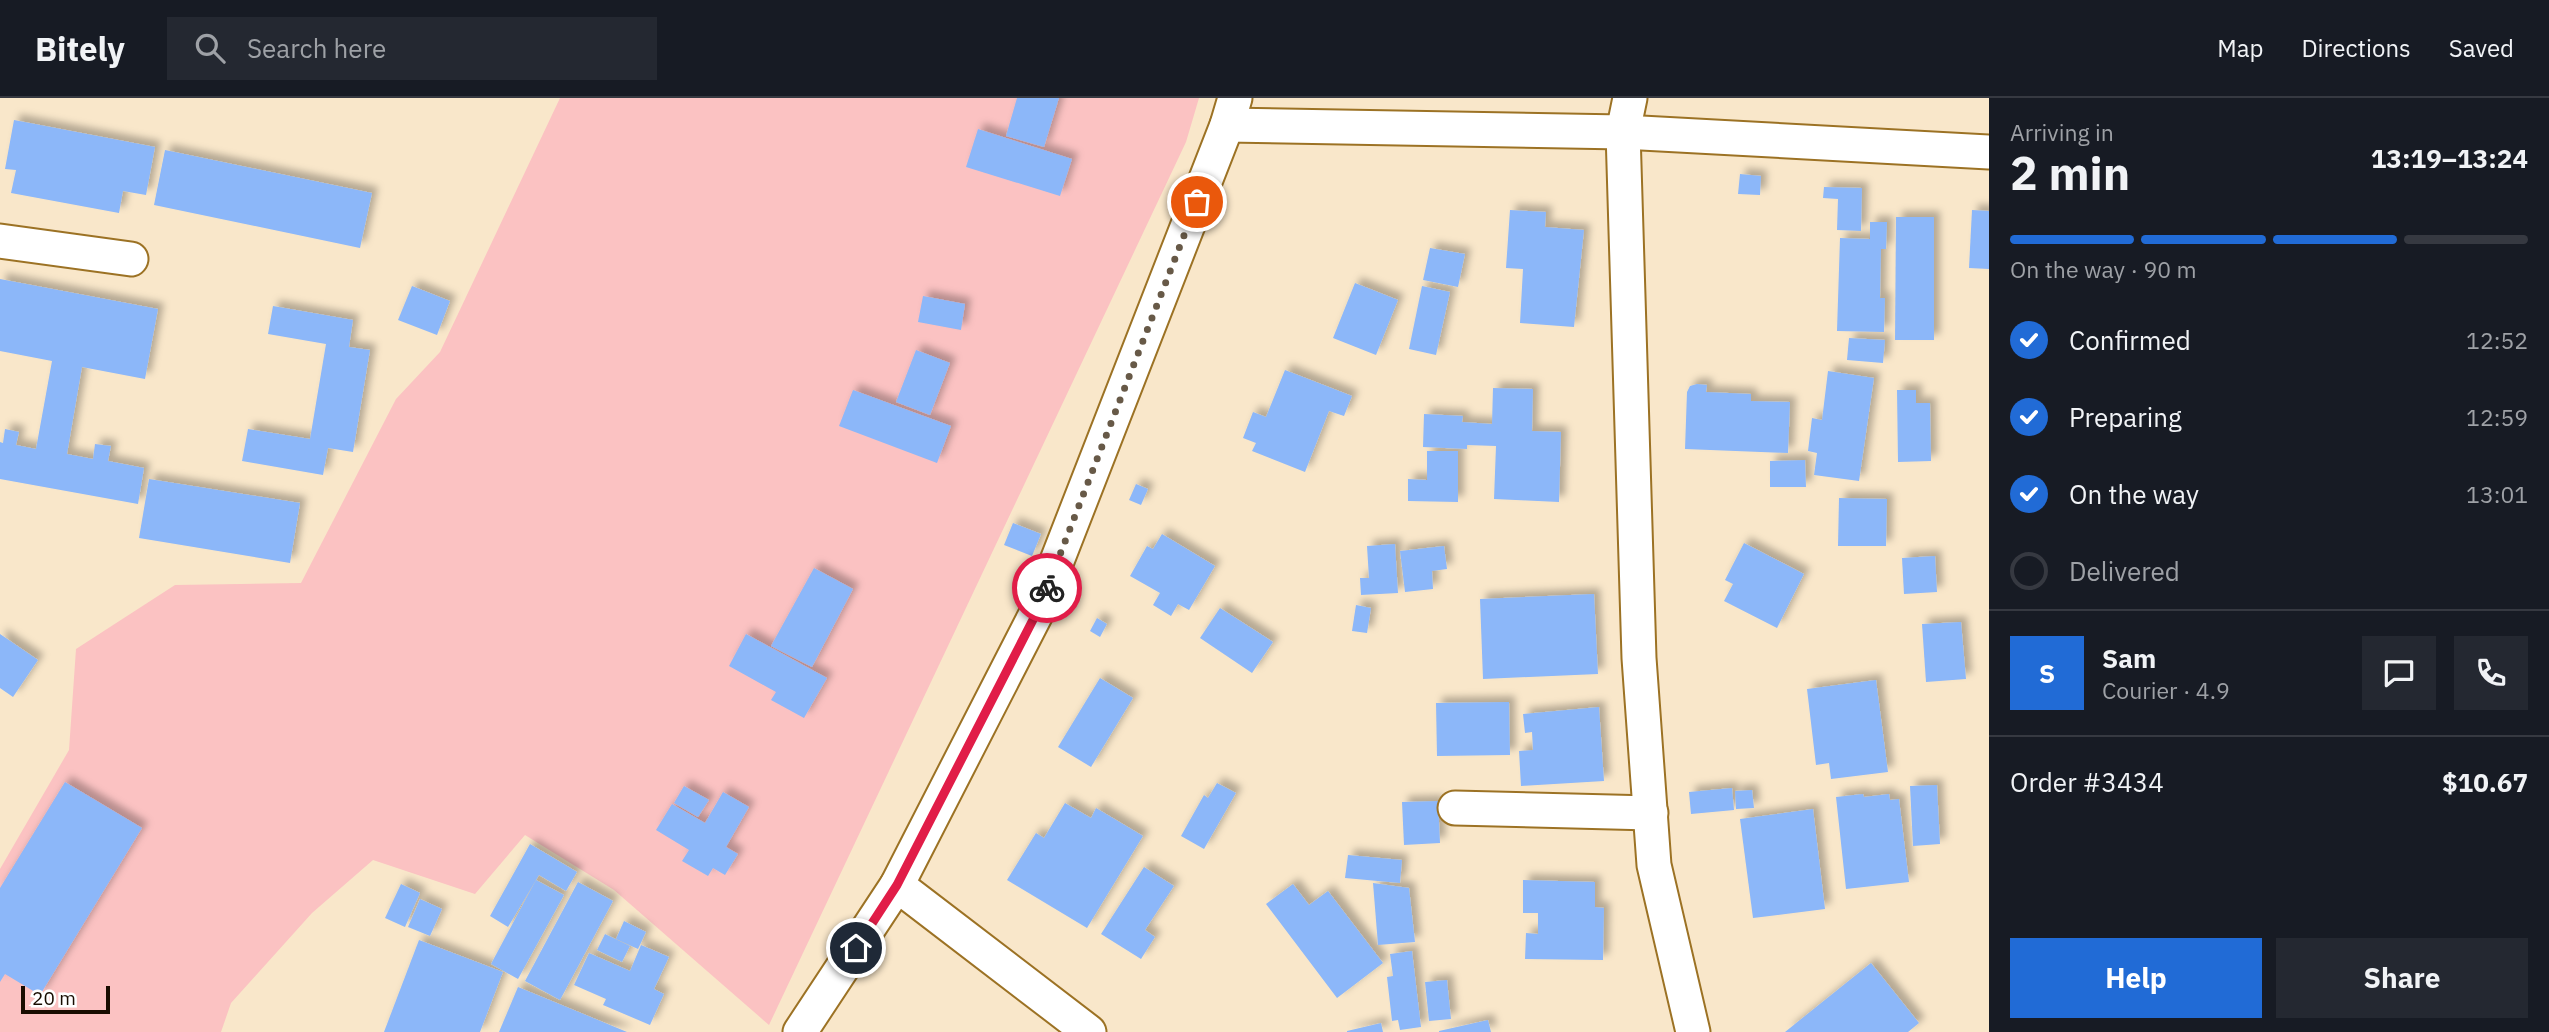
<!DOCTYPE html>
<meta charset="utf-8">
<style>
:root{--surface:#171b24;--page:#242831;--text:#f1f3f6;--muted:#9ea1a6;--line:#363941;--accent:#216bd6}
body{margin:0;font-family:"IBM Plex Sans",sans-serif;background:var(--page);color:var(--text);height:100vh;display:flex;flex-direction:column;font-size:26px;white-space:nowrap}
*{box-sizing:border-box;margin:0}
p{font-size:23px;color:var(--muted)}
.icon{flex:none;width:38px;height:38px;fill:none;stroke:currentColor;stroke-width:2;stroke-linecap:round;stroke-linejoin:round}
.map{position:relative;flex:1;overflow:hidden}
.details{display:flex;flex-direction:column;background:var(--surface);width:560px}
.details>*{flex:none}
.scale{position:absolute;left:21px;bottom:18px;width:89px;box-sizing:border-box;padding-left:7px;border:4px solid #180c00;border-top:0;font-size:19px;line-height:24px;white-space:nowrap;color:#180c00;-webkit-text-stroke:5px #fff;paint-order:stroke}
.pin{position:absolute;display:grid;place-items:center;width:60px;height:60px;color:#fff;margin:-30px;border:4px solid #fff;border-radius:50%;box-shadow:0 2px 7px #0007}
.courier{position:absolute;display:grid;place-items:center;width:70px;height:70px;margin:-35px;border:5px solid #e11d48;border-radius:50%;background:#fff;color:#222;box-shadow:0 2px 9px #0007}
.overview em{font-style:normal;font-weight:700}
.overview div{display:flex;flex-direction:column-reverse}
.overview{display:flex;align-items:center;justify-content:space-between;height:119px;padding:0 21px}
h1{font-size:46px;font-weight:700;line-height:52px}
.bar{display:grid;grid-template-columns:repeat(4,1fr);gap:10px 7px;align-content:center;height:84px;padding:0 21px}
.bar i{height:9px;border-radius:5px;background:var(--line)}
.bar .current{background:var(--accent)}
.bar p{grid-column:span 4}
.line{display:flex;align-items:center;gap:18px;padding:0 21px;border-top:2px solid var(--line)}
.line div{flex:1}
.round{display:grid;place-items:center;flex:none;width:74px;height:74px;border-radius:0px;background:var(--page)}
ol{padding:0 21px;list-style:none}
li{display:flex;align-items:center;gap:21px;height:77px}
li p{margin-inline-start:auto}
li .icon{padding:7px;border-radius:50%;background:var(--accent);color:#fff;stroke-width:4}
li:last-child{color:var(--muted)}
li i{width:38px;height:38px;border:4px solid var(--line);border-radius:50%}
.action{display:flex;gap:14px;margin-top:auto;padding:14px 21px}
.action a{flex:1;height:80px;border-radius:0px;background:var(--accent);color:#fff;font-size:28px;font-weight:700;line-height:80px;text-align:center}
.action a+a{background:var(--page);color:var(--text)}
header{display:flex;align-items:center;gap:42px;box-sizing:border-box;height:98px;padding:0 35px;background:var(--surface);border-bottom:2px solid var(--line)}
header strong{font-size:33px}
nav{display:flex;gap:38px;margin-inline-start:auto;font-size:24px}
.search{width:490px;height:63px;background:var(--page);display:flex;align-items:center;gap:18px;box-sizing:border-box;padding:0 24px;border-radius:0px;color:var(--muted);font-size:26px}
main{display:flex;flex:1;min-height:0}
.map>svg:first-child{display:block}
</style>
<header>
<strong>Bitely</strong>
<div class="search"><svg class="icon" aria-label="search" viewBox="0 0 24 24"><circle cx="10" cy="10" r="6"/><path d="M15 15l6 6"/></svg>Search here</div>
<nav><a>Map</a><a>Directions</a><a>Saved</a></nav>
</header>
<main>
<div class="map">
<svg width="1989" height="934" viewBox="0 0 1989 934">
<defs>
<filter id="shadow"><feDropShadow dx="6" dy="-6" stdDeviation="3.5" flood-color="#0004"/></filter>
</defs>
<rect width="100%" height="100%" fill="#f9e7ca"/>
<polygon fill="#fbc2c2" points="560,0 1199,0 1186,44 769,927 614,792 525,737 475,796 373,762 312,815 231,905 221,934 0,934 0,771 69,652 76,551 175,487 301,485 396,301 440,254"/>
<g fill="#8cb7f9" filter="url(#shadow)">
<polygon points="1017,0 1059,0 1044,49 1006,38"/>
<polygon points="14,22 155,49 146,97 123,93 119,115 11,95 16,72 5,71"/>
<polygon points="978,31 1072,61 1060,98 966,69"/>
<polygon points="165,52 372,95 360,150 154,107"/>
<polygon points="1740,76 1761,78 1760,97 1738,96"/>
<polygon points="1824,89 1862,90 1861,133 1837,132 1838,101 1823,100"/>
<polygon points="1510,112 1546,114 1545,129 1584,132 1574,229 1520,225 1523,171 1506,170"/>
<polygon points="1972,112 1989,113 1989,171 1969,170"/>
<polygon points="1896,119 1934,119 1934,242 1895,242"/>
<polygon points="1870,124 1887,124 1886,151 1881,151 1880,200 1885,200 1884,234 1837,233 1840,140 1870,141"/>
<polygon points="1430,150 1465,156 1458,189 1423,182"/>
<polygon points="0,181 158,211 145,281 82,269 67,356 93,361 95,346 111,348 108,363 144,370 138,406 0,381 0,344 3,345 5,331 19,334 16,347 36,351 52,263 0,253"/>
<polygon points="1355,185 1398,202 1376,257 1333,240"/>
<polygon points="412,188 450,203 437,237 398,222"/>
<polygon points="1422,188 1450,194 1436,257 1409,251"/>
<polygon points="923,198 965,206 961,232 918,224"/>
<polygon points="273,208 353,222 349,249 370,252 353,354 328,350 323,377 242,363 248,331 310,341 326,246 268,236"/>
<polygon points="1849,240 1885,242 1883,265 1847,262"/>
<polygon points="916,252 950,265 930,317 896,304"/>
<polygon points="1285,272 1352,298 1344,318 1329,313 1305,374 1252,353 1256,345 1243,340 1253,314 1266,319"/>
<polygon points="1828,273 1874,280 1859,383 1814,377 1817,355 1808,353 1812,320 1822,322"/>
<polygon points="1697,286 1707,287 1706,294 1751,296 1751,303 1790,304 1788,355 1685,351 1687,294 1690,288"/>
<polygon points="1493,290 1533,291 1532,333 1561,334 1559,404 1494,401 1496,348 1467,347 1467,351 1423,349 1424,316 1463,318 1462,324 1492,326"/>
<polygon points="853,292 951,328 937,365 839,328"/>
<polygon points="1897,292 1916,292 1916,305 1930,305 1931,363 1898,364"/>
<polygon points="1427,353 1458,353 1458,404 1408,403 1408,381 1427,382"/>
<polygon points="1805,362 1806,389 1770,389 1770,363"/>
<polygon points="149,381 300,405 290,465 139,440"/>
<polygon points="1136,386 1148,391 1141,407 1129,402"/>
<polygon points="1839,400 1887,401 1886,448 1838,448"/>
<polygon points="1013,425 1041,436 1032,458 1004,447"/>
<polygon points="1162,436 1215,468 1189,512 1178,506 1171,518 1153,507 1160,495 1130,478 1147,448 1153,451"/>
<polygon points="1744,445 1804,476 1777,530 1724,503 1733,486 1725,482"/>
<polygon points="1395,446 1398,495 1361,497 1360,480 1369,480 1367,448"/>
<polygon points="1444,448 1447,471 1432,473 1433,491 1405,494 1400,453"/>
<polygon points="1935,458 1937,494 1904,496 1902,460"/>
<polygon points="814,470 853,491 812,569 771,548"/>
<polygon points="1594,496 1598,576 1483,581 1480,501"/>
<polygon points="1356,507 1371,510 1367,535 1352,533"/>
<polygon points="1220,510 1273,544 1252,575 1200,540"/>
<polygon points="1097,520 1107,526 1100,539 1090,533"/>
<polygon points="1961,524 1966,581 1926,584 1922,526"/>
<polygon points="0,536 38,562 13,599 0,590"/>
<polygon points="746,536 827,580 804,620 771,602 776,594 729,568"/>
<polygon points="1100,580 1133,600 1091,669 1058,649"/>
<polygon points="1876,582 1888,674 1831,681 1829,665 1816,667 1807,591"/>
<polygon points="1509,604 1510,657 1437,658 1436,605"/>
<polygon points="1599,609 1604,683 1521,688 1519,653 1533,652 1532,634 1525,635 1523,616"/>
<polygon points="65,684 142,730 40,897 5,876 0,884 0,790"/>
<polygon points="1217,685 1236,695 1204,751 1181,738 1204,697 1208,700"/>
<polygon points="1937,687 1940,746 1913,748 1910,688"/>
<polygon points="684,688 709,702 698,719 674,705"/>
<polygon points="1732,690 1734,712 1691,716 1689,694"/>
<polygon points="1752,692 1754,710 1736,711 1735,693"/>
<polygon points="723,694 749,709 726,749 738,756 725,777 713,770 708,778 682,763 689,752 656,732 672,706 705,725"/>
<polygon points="1863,696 1864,699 1889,696 1890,702 1899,701 1909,784 1846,791 1836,699"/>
<polygon points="1438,703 1440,745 1404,747 1402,704"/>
<polygon points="1065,705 1091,720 1096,710 1143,738 1087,830 1007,782 1036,735 1044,740"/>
<polygon points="1813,711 1825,811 1753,820 1740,721"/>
<polygon points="530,746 577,774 566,793 539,777 508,829 490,818"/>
<polygon points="1348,757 1402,762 1400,785 1345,780"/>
<polygon points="1144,769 1174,788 1145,832 1155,839 1141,861 1101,836"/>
<polygon points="536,782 564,797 518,881 491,866"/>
<polygon points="1523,782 1595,784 1595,809 1604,810 1603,862 1525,861 1526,835 1538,836 1538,815 1523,815"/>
<polygon points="578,784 613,803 560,902 525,883"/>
<polygon points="1373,785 1409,790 1415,844 1378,847"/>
<polygon points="401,786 420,795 405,829 385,820"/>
<polygon points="1293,786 1309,807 1328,793 1383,865 1337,900 1266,806"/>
<polygon points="420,801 442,811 430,838 408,829"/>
<polygon points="624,823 646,834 638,851 616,841"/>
<polygon points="605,836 630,848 622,864 597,852"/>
<polygon points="419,842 503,874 480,934 384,934"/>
<polygon points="641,847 669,859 654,891 664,896 650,927 603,907 606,901 574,887 589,855 630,873"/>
<polygon points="1412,853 1421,929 1400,932 1398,922 1392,923 1387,879 1393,878 1390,856"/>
<polygon points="1871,865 1919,925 1908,934 1785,934"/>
<polygon points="1447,882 1451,921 1429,923 1425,884"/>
<polygon points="518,889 627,934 499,934"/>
<polygon points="1488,922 1491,934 1439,934 1439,933"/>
<polygon points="1381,925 1383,934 1347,934 1347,933"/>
</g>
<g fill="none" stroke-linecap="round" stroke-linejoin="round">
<g stroke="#9c7224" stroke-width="37">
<g id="minor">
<polyline points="1630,0 1623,34 1639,560 1654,767 1693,934"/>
<polyline points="1227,27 1623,34 1989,54"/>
<polyline points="0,143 131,161"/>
<polyline points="1455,710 1651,715"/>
<polyline points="897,787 1089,934"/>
<polyline points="800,934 897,787 1037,514 1227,27 1235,0"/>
</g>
</g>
<use href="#minor" stroke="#fff" stroke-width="33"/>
</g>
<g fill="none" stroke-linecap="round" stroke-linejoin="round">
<polyline stroke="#675947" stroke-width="7" stroke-dasharray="0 12.6" points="1047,490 1197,104"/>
<polyline stroke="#e11d48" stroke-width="9" points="856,850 897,787 1037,514 1047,490"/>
</g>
</svg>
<div class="scale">20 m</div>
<div class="pin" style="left:1197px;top:104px;background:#ea580c"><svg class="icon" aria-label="bag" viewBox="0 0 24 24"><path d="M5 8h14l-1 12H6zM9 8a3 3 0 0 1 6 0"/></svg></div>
<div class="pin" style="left:856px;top:850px;background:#1f2937"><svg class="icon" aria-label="home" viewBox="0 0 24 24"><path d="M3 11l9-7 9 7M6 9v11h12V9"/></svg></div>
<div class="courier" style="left:1047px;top:490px"><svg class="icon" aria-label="bike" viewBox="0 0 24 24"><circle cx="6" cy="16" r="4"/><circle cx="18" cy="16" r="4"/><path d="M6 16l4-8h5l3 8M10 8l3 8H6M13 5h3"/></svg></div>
</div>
<section class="details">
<div class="overview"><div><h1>2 min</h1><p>Arriving in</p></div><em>13:19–13:24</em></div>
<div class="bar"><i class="current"></i><i class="current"></i><i class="current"></i><i></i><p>On the way · 90 m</p></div>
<ol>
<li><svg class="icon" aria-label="check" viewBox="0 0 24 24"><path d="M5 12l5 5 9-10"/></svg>Confirmed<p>12:52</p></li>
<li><svg class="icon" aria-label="check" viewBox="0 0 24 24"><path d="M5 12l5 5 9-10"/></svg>Preparing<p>12:59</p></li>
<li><svg class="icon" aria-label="check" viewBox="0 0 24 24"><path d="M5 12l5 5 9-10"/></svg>On the way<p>13:01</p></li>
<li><i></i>Delivered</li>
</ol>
<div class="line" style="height:126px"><b class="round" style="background:var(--accent);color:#fff">S</b><div><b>Sam</b><p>Courier · 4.9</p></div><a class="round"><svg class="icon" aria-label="chat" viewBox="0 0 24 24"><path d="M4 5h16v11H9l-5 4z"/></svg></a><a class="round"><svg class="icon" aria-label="phone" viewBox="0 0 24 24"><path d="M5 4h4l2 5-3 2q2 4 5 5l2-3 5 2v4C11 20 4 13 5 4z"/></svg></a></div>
<div class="line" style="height:91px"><div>Order #3434</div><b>$10.67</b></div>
<div class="action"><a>Help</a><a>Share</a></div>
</section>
</main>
